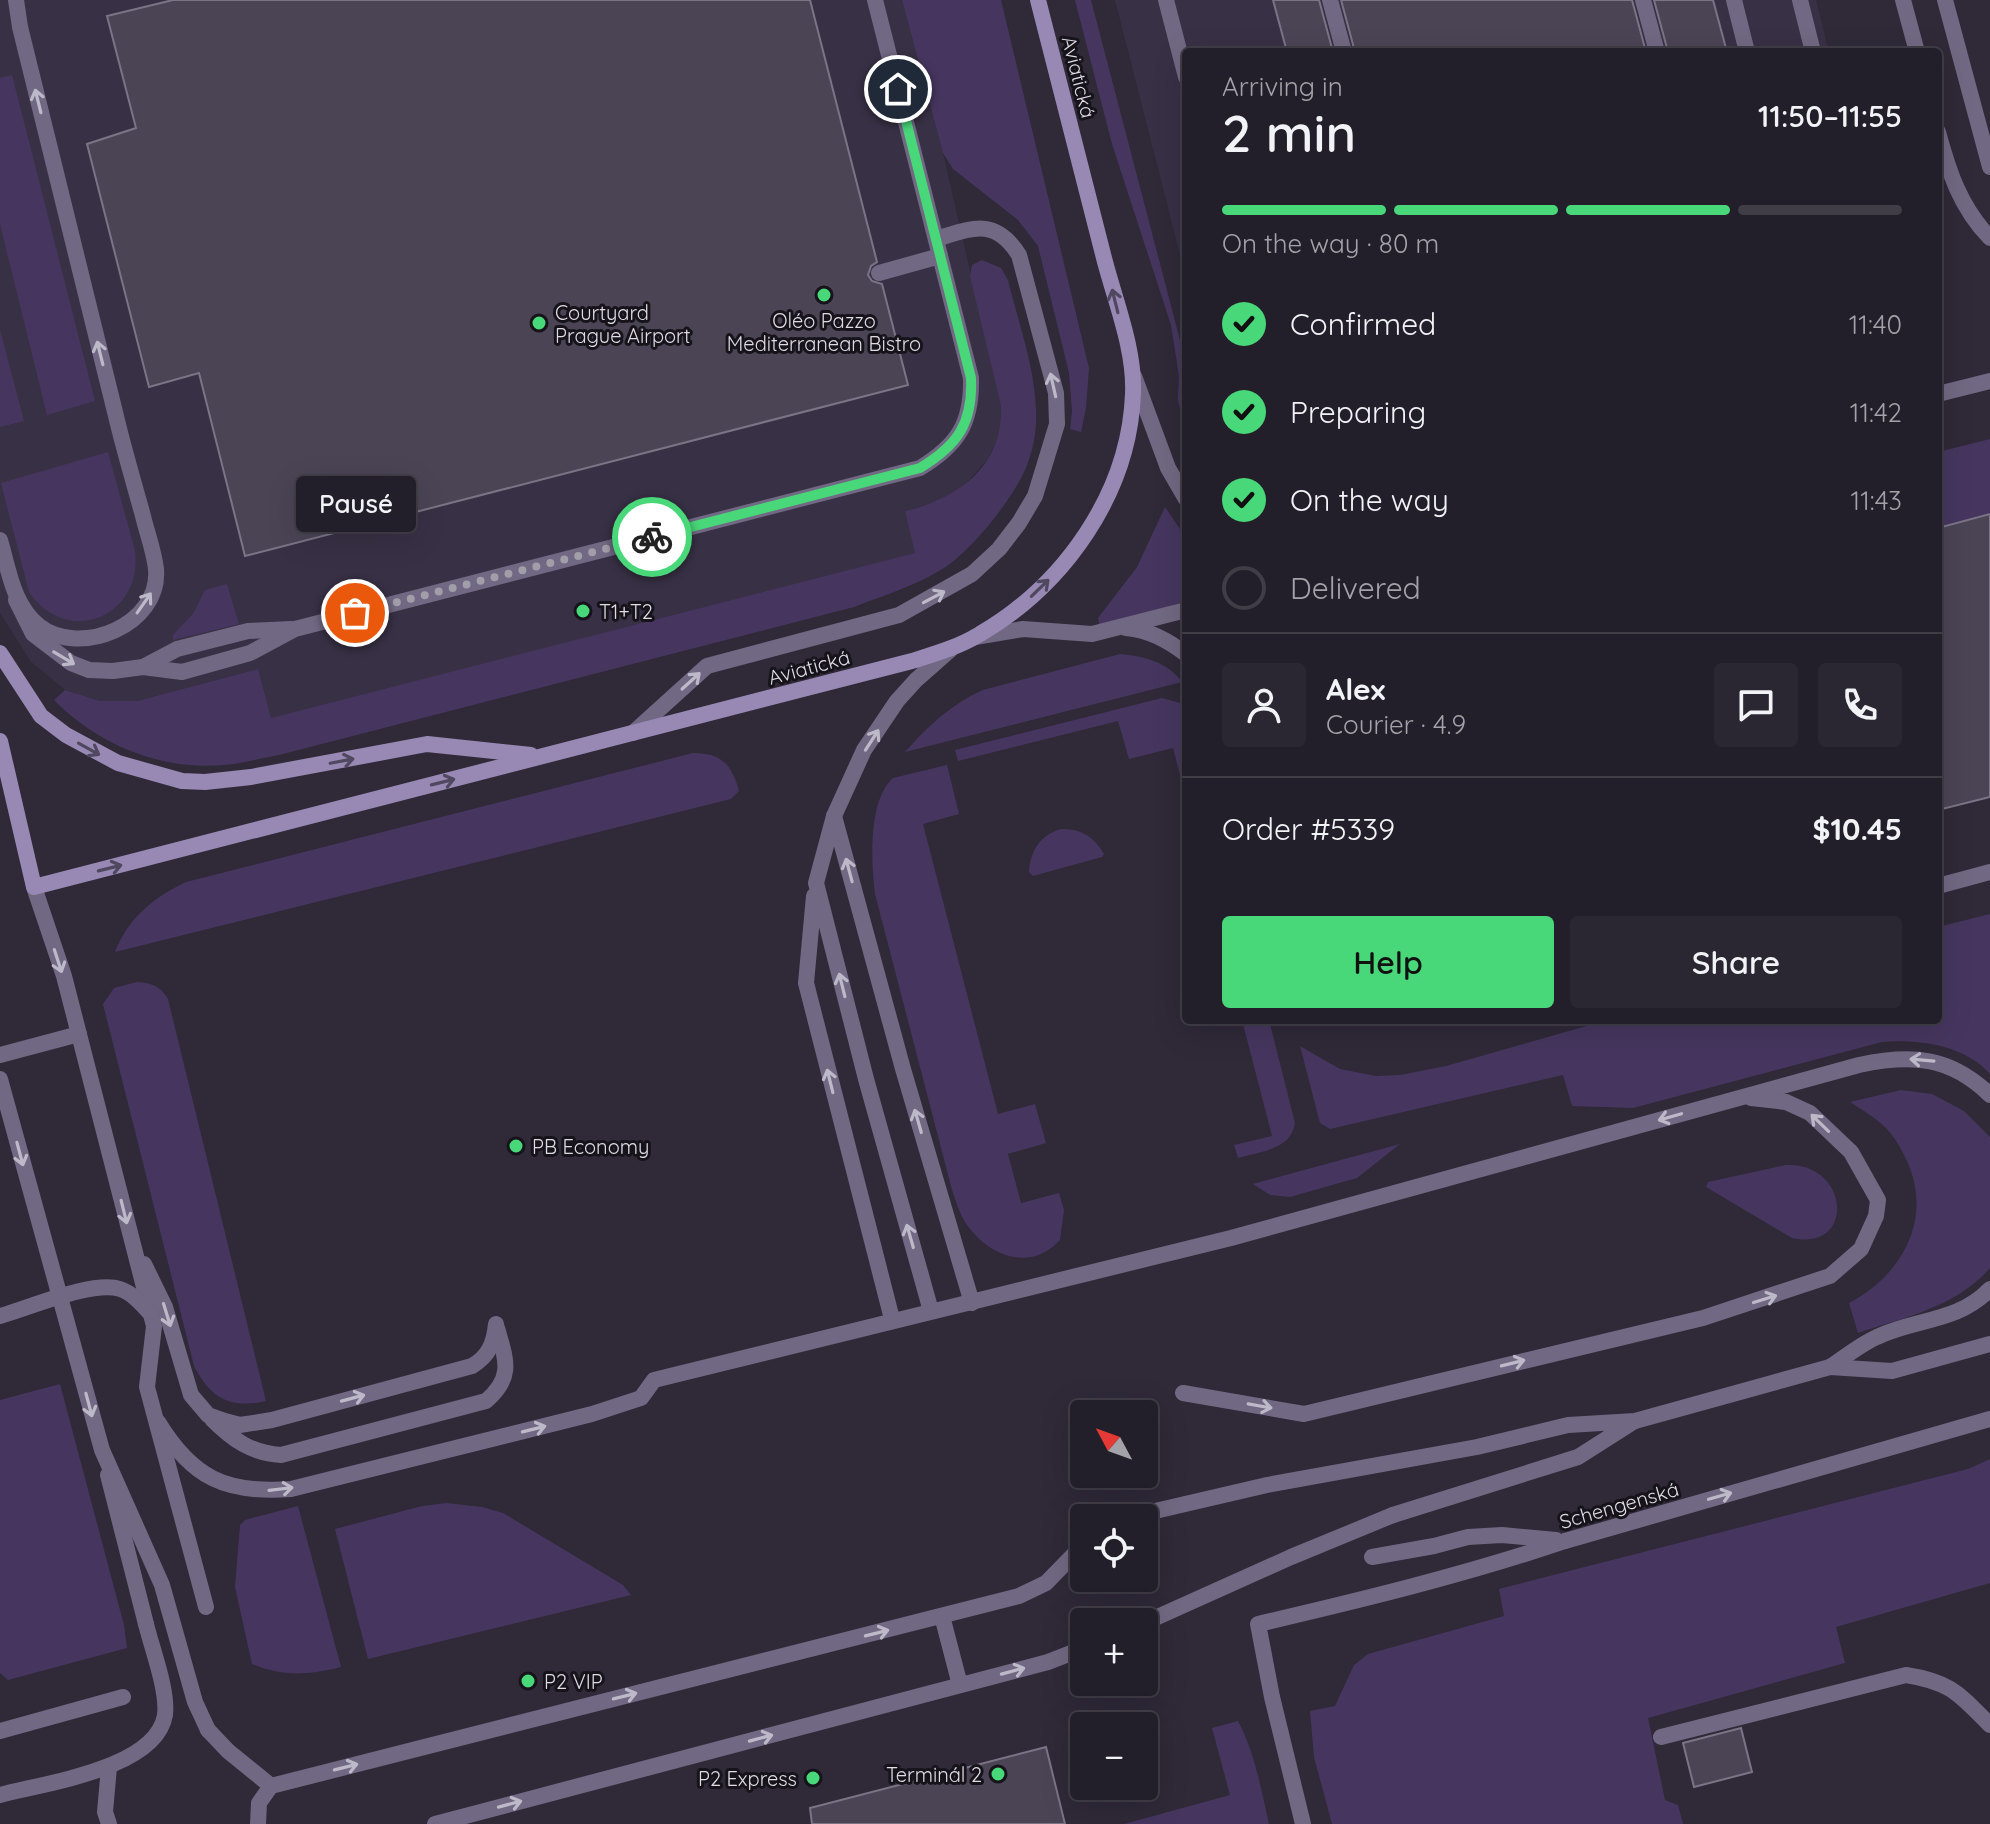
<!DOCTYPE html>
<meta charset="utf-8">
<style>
:root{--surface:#231f2a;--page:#2b2732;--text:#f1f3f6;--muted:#a3a2a8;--line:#403d47;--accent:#48d779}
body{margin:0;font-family:Quicksand,sans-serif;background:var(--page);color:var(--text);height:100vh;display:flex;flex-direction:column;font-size:30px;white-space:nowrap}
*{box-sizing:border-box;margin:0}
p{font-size:26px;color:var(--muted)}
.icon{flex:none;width:44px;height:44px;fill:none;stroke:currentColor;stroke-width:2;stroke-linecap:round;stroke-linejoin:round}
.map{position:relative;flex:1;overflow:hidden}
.side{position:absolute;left:1182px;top:48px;width:760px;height:976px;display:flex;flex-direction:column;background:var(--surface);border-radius:8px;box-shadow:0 8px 32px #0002,0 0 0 2px var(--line)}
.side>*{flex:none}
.needle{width:52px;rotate:311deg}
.tools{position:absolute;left:1070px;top:1400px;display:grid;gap:16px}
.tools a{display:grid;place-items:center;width:88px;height:88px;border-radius:8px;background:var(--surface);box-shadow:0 8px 32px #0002,0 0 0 2px var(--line);font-size:40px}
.pin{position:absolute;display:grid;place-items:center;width:68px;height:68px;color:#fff;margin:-34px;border:4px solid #fff;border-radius:50%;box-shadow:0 2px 8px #0007}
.courier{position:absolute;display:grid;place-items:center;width:80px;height:80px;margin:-40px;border:6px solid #48d779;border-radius:50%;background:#fff;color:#222;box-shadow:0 2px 10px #0007}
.bubble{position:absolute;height:56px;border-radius:8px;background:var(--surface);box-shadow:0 8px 32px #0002,0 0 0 2px var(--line);font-size:26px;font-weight:600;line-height:56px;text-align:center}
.summary em{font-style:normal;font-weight:600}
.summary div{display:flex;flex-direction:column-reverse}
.summary{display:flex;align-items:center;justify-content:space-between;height:136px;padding:0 40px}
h1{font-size:52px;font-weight:600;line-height:60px}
.bar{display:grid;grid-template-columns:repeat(4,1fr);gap:12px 8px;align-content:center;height:96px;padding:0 40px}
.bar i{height:10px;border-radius:6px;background:var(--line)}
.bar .active{background:var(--accent)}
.bar p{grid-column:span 4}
.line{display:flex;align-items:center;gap:20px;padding:0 40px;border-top:2px solid var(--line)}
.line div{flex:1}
.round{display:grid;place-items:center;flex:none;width:84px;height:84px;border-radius:8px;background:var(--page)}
ol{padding:0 40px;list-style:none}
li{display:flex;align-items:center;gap:24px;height:88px}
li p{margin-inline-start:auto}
li .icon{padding:8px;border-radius:50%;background:var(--accent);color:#111;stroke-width:4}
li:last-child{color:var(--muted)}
li i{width:44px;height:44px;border:4px solid var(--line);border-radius:50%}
.action{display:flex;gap:16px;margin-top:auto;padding:16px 40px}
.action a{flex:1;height:92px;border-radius:8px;background:var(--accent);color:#111;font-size:32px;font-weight:600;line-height:92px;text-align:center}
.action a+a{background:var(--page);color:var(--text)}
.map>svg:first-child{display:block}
</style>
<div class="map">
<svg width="1990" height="1824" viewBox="0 0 1990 1824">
<rect width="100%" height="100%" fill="#2f2938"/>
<g fill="#383045">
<polygon points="0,0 902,0 943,153 1001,406 1001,424 996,442 987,460 960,490 941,500 905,511 916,553 270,719 257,669 137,701 100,701 65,690 31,662 0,613"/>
<polygon points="1115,0 1816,0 1829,52 1186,52 1186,278"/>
</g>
<g fill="#46365f">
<polygon points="902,0 1001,0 1089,368 1086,408 1081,432 1070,429 1072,411 1069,373 1038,246 1018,220 953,169 943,153"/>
<polygon points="1075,0 1091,0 1186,363 1186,433 1178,400 1179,376 1171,325 1112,144"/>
<polygon points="12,75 95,401 47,415 0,224 0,78"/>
<path d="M 982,260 L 1001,268 L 1008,280 C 1018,322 1035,367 1036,411 C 1037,431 1033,452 1025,470 C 1011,501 972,550 944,568 C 916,586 884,595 854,607 L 279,755 C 261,758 242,764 224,765 C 161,771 97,744 54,700 L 65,690 L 100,701 L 137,701 L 258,669 L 271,718 L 915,553 L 905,511 C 958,498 1003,467 1001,406 L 970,276 L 972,265 Z"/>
<polygon points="0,330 24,421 0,427"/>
<polygon points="1990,439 1990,514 1938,528 1938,452"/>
<path d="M 108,452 L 135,551 C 143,617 67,648 29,592 L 1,483 Z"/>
<polygon points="1165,507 1186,538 1186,601 1104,627 1099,624 1098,618 1137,567"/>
<polygon points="227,584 239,624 173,640 173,635 193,614 205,590"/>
<path d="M 1120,654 C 1143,656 1168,662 1182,682 L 905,752 C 928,726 951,704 983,690 Z"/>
<polygon points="1162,698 1180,703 1186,711 1186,798 1173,748 1129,759 1118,721 958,761 955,750"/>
<path d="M 693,753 C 722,753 732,765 739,791 L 731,799 L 115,952 C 128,918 154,897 186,882 Z"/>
<path d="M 947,765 L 959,814 L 923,824 L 998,1114 L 1035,1104 L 1046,1143 L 1008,1154 L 1021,1203 L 1059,1193 L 1064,1210 L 1060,1240 C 1031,1272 990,1257 967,1225 C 960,1215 956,1201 952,1190 L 875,894 C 871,863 868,800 893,778 Z"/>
<path d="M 1061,829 C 1081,828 1094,837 1104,854 L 1102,857 L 1033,876 L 1029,872 C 1030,851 1040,835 1061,829 Z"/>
<path d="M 1990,914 L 1990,1074 C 1965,1045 1918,1039 1882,1042 L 1633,1108 L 1572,1106 L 1563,1075 L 1330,1129 L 1320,1123 L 1300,1046 L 1340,1069 L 1376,1076 L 1400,1075 L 1446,1066 L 1608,1020 L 1938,1020 L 1938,927 Z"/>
<path d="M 137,982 C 152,983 160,986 168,999 L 266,1401 C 230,1409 211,1399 194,1366 L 103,1004 L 114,988 Z"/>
<path d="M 1242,1020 L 1269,1020 L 1295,1123 C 1291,1150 1261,1151 1238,1158 L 1234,1145 L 1272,1136 Z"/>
<path d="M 1901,1090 L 1932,1094 L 1964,1111 L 1990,1137 L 1990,1268 C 1956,1307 1906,1317 1858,1333 L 1849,1303 C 1903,1275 1934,1217 1906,1159 C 1901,1148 1894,1136 1886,1128 C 1876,1118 1862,1110 1850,1102 Z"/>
<polygon points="1400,1144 1357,1178 1290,1197 1270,1195 1253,1184"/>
<path d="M 1786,1165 C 1850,1162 1856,1252 1792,1238 L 1706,1187 L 1708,1182 Z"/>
<polygon points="60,1384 124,1625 127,1648 8,1680 0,1673 0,1400"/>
<polygon points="1990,1459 1990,1583 1836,1627 1845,1663 1648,1718 1665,1800 1678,1805 1683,1824 1332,1824 1314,1757 1310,1711 1335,1706 1354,1665 1368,1654 1504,1616 1499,1589 1968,1469"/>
<polygon points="446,1503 482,1507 503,1513 623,1585 631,1595 368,1659 335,1529 422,1506"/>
<path d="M 298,1506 L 341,1667 C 308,1675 283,1677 252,1664 L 235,1587 L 240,1525 L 245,1520 Z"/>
<path d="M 1238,1721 C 1255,1753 1261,1789 1269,1824 L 1124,1824 L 1230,1795 L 1212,1728 Z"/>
</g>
<g fill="#4a4455" stroke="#7a7486" stroke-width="2">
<polygon points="173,0 810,0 877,262 871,266 868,275 872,281 882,284 908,385 245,556 199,373 149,387 87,144 136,128 107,16"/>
<polygon points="1273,0 1319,0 1333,52 1287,52"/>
<polygon points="1341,0 1632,0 1646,52 1355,52"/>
<polygon points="1654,0 1713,0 1727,52 1668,52"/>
<polygon points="1990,514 1990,797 1938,810 1938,528"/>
<polygon points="1741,1728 1752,1772 1694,1787 1683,1743"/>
<polygon points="1046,1747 1065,1824 812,1824 810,1808"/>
</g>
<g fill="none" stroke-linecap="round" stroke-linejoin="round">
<g stroke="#716883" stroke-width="16">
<polyline points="1166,0 1186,77"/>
<polyline points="1330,0 1344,52"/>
<polyline points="1643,0 1657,52"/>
<polyline points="1734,0 1747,52"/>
<polyline points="1800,0 1813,52"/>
<polyline points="1903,0 1917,52"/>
<polyline points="1945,0 1990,167"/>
<path d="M 1938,132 C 1949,172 1960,207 1990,238"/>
<polyline points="879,273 940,256"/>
<polyline points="1134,376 1168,468 1186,499"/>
<polyline points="1938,394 1990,381"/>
<path d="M 0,540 C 9,571 13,605 39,626 C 80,658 161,625 156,569 C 154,551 147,533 143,516 C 134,483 124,450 116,416 C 84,286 53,156 20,27 L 16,0"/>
<path d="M 16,600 L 33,634 L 71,663 L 89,670 L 113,671 L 143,667 L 182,672 L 250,653 L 295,629 L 920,468 C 958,445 972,423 971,378 L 875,0"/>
<path d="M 1126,628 C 1149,630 1167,640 1186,654"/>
<polyline points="975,637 1023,629 1092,634 1186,610"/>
<polyline points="143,667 177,649 248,631 291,629"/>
<path d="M 633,733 L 707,666 L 899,615 L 972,574 L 999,549 L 1019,523 L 1035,496 L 1057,424 L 1056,393 L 1019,255 C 995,217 972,228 936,239"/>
<polyline points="834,816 903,1069 972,1303"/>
<polyline points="1938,886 1990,872"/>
<polyline points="34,887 64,976 154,1326 147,1387 206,1607"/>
<polyline points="814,896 806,983 892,1319"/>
<polyline points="0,1055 79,1034"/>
<path d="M 144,1264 L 165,1307 L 191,1395 L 208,1415 L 225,1421 L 240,1425 L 272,1420 L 472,1366 C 489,1356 494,1343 496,1324"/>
<polyline points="931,1311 866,1079 816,883 834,816 864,750 897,701 916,680 950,650"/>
<path d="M 0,1316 C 29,1308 93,1280 120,1289 C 132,1293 141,1303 149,1312"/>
<path d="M 1830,1367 C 1845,1357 1861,1344 1877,1337 C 1916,1318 1957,1323 1990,1289"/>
<polyline points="1183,1393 1304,1414 1703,1318 1830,1276 1861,1249 1876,1216 1878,1200 1851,1152 1810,1113 1786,1102 1751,1098"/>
<path d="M 212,1419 C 233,1440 251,1453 281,1455 L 486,1401 C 514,1377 506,1360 497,1328"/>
<path d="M 158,1422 C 192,1478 226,1494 291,1489 L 592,1414 L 641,1398 L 654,1380 L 1231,1238 L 1859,1065 C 1911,1054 1950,1056 1990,1095"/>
<polyline points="108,1475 146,1624"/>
<polyline points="1393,1515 1578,1457 1633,1422"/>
<polyline points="1125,1518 1267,1485 1477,1447 1568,1425 1635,1421 1830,1367 1892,1371 1990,1344"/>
<polyline points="1372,1557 1434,1546 1468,1537 1502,1535 1556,1540"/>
<polyline points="208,1730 228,1751 271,1786 259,1803 258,1824"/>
<polyline points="0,1731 123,1697"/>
<path d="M 1661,1737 L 1906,1675 C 1951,1682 1959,1694 1990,1725"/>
<polyline points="109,1824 105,1812 109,1767"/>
<path d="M 1303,1824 L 1272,1697 L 1258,1624 C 1361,1600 1464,1575 1565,1541"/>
</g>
<polyline stroke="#716883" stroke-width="16" points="1565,1541 1990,1419"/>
<g stroke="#9888b4" stroke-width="16">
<polyline points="0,653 41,716 66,735 118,763 182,781 205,782 251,777 427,744 531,755"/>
<path d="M 0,741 L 34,887 L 912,661 C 934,654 959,647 980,634 C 1064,585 1129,494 1133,394 C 1135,349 1115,301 1104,258 C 1082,172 1060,86 1038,0"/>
</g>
<g stroke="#716883" stroke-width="16">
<polyline points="0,1079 102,1450 162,1585 195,1702 208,1730"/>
<polyline points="942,1616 960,1685"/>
<polyline points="1144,1623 1291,1557 1393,1515"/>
<polyline points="271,1786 1019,1596 1046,1583 1084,1544"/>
<path d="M 0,1795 C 44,1783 156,1769 165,1715 C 168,1690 152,1649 146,1624"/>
<polyline points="435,1824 1048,1662 1084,1648"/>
</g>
</g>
<defs><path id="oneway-shaft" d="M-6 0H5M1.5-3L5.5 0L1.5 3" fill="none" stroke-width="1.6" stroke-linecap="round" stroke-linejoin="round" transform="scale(2)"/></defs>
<g stroke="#beb9c8">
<use href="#oneway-shaft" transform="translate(38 101) rotate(-104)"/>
<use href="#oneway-shaft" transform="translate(100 353) rotate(-104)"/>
<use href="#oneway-shaft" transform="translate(1053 385) rotate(-103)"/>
<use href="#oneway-shaft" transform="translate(934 597) rotate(-28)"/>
<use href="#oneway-shaft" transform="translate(144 603) rotate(-55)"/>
<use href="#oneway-shaft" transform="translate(64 658) rotate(31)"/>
<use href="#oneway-shaft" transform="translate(691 681) rotate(-42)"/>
<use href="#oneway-shaft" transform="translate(872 740) rotate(-57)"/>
<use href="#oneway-shaft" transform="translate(849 870) rotate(-105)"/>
<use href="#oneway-shaft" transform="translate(58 961) rotate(72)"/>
<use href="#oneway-shaft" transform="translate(842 985) rotate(-104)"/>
<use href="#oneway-shaft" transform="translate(1922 1060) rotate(-175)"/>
<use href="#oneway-shaft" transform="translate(830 1081) rotate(-104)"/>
<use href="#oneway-shaft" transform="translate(1670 1117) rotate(164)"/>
<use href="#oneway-shaft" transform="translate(918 1121) rotate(-106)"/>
<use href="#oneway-shaft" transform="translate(1820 1123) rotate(-136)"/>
<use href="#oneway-shaft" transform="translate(20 1154) rotate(75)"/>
<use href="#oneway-shaft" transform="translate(124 1212) rotate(76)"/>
<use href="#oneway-shaft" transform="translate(910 1236) rotate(-106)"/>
<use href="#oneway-shaft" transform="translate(1765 1299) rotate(-17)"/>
<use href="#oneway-shaft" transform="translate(167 1315) rotate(73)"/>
<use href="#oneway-shaft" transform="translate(1513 1363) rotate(-14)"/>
<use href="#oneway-shaft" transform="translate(353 1398) rotate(-15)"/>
<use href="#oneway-shaft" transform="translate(89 1405) rotate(75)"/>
<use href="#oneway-shaft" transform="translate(1260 1406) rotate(10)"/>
<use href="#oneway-shaft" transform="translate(534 1429) rotate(-14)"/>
<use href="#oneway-shaft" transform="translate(281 1489) rotate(-7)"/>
<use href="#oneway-shaft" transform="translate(1720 1496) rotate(-16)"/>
<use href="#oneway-shaft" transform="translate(877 1633) rotate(-14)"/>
<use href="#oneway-shaft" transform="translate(1013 1671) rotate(-15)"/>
<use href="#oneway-shaft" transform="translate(625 1696) rotate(-14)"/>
<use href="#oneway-shaft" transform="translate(761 1738) rotate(-15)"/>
<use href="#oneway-shaft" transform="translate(346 1767) rotate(-14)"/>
<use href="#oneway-shaft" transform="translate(510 1804) rotate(-15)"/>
</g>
<g stroke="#50485f">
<use href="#oneway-shaft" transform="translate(1115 301) rotate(-104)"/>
<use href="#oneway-shaft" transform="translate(1040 588) rotate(-44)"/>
<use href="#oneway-shaft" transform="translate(89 749) rotate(29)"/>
<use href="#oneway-shaft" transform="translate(342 761) rotate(-11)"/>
<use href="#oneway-shaft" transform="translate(443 782) rotate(-14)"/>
<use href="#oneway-shaft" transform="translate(110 868) rotate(-14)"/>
</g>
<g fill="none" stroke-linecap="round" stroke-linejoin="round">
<polyline stroke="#a19da9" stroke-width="8" stroke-dasharray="0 14.4" points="355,613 652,537"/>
<path stroke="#48d779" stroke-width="10" d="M 652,537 L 920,468 C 958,445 973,423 971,378 L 898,89"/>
</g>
<g fill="#48d779" stroke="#16131a" stroke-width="3">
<circle cx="824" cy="295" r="8"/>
<circle cx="539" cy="323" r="8"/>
<circle cx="583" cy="611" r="8"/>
<circle cx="516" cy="1146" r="8"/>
<circle cx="528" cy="1681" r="8"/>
<circle cx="998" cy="1774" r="8"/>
<circle cx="813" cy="1778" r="8"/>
</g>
<g text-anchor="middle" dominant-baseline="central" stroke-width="6" stroke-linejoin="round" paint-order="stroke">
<g font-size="20" fill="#dfdce6" stroke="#16131a">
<text transform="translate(1079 77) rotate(76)">Aviatická</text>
<text transform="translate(809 667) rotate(-15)">Aviatická</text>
<text transform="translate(1619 1505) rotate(-16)">Schengenská</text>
</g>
<g font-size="20" fill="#dfdce6" stroke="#16131a" text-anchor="start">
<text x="555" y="312">Courtyard<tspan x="555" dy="23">Prague Airport</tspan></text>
<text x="824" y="320" text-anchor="middle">Oléo Pazzo<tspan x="824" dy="23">Mediterranean Bistro</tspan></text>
<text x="599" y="611">T1+T2</text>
<text x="532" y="1146">PB Economy</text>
<text x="544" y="1681">P2 VIP</text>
<text x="982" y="1774" text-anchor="end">Terminál 2</text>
<text x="797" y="1778" text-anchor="end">P2 Express</text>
</g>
</g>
</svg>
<div class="tools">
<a><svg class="needle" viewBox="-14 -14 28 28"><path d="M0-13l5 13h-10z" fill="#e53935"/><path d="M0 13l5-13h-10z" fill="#a3a2a8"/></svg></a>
<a><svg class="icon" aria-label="locate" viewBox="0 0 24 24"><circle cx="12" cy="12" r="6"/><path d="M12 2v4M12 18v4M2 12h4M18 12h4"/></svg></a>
<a>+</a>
<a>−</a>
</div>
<div class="pin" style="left:355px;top:613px;background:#ea580c"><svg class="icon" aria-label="bag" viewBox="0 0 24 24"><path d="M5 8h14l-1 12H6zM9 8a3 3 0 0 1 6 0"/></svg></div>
<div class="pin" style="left:898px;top:89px;background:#1f2937"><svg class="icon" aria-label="home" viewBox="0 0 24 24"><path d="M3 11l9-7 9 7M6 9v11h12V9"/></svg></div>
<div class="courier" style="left:652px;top:537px"><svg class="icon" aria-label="bike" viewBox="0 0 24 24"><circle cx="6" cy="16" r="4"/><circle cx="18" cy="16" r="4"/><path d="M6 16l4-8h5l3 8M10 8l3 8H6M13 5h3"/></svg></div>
<div class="bubble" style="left:296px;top:476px;width:120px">Pausé</div>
<section class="side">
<div class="summary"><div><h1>2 min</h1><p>Arriving in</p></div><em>11:50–11:55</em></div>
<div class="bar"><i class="active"></i><i class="active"></i><i class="active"></i><i></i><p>On the way · 80 m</p></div>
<ol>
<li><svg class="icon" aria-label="check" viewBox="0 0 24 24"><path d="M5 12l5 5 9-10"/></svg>Confirmed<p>11:40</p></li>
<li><svg class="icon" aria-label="check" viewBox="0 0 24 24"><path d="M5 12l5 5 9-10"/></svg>Preparing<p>11:42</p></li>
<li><svg class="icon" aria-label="check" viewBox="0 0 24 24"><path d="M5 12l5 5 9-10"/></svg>On the way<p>11:43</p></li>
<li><i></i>Delivered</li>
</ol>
<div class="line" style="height:144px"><a class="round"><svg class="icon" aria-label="person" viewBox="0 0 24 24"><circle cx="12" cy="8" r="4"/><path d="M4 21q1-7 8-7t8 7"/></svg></a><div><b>Alex</b><p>Courier · 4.9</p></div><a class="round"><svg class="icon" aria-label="chat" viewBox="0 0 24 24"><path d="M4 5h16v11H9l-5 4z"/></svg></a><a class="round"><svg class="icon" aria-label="phone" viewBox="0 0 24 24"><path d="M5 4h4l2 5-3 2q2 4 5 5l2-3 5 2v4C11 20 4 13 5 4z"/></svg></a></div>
<div class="line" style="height:104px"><div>Order #5339</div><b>$10.45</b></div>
<div class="action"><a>Help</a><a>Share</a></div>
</section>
</div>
